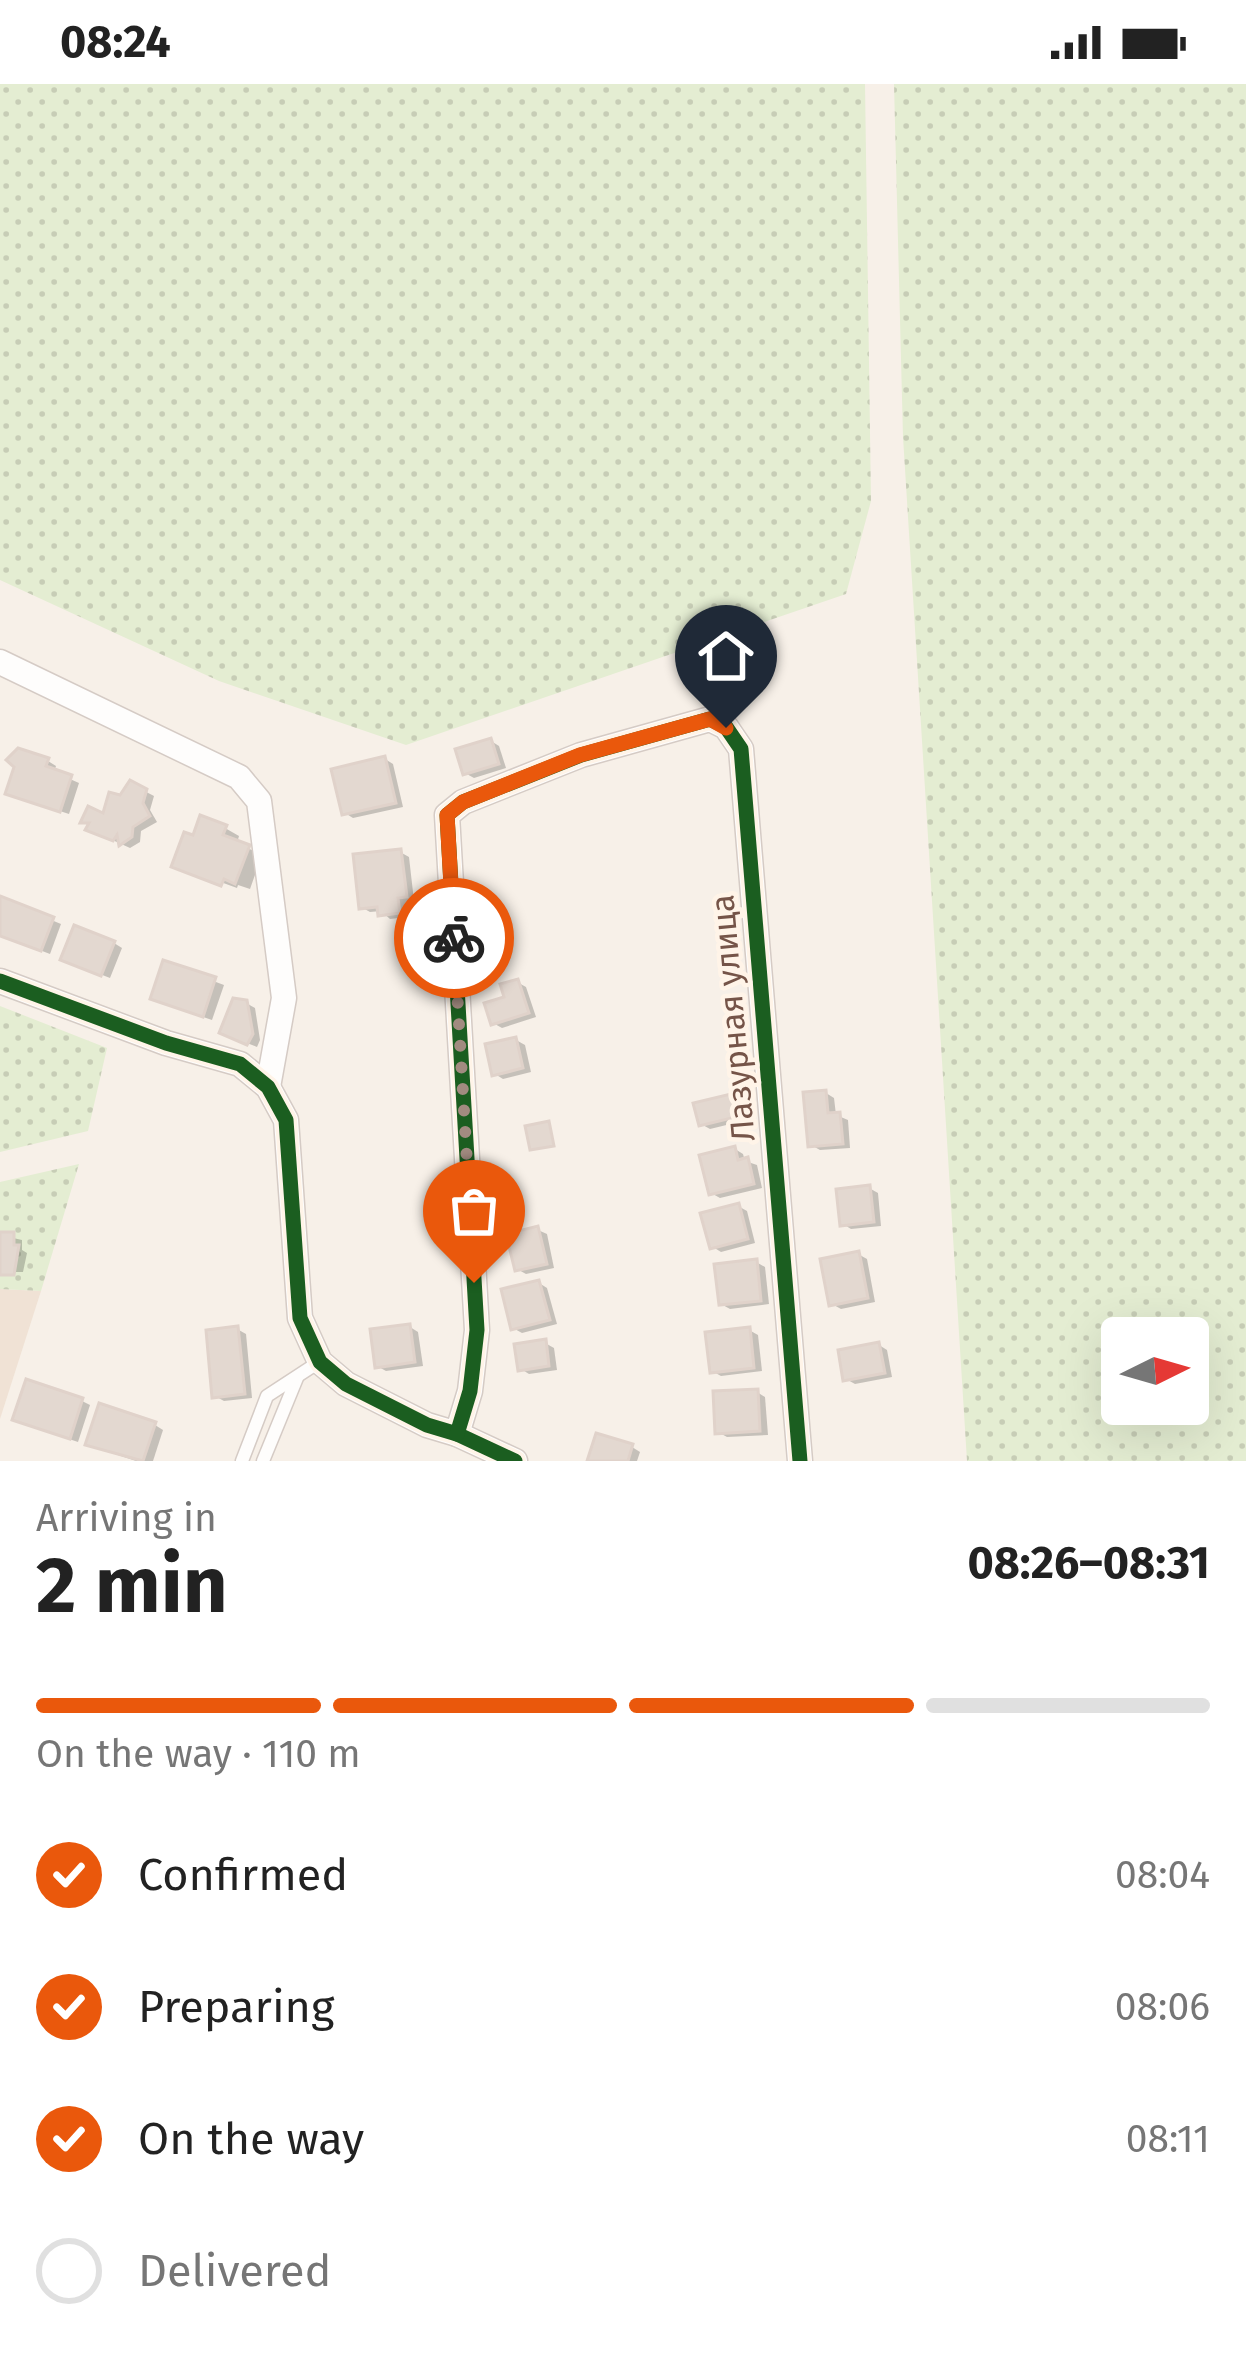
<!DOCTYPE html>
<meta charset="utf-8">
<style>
:root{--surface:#fff;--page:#f2f2f2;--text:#222;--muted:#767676;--line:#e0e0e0;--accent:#ea580c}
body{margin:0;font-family:"Fira Sans",sans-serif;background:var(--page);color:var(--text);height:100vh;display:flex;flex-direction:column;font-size:45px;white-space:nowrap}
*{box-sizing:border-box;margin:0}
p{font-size:39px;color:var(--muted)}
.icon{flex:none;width:66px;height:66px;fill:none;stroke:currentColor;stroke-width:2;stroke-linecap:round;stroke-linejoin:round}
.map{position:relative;height:1377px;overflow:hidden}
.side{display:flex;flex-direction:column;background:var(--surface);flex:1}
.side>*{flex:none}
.needle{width:78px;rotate:85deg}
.buttons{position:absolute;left:1101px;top:1233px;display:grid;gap:24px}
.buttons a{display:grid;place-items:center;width:108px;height:108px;border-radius:12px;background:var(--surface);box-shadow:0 12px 48px #0002;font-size:60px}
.pin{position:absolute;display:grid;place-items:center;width:102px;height:102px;color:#fff;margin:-123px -51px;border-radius:50% 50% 50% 0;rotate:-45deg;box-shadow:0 0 12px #0007}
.pin .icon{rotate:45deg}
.courier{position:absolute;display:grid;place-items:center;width:120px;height:120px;margin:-60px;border:9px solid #ea580c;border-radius:50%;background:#fff;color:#222;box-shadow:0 3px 15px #0007}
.summary em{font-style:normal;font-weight:700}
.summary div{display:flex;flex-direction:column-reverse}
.summary{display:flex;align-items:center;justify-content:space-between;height:204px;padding:0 36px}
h1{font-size:78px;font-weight:700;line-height:90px}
.bar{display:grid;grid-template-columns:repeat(4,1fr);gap:18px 12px;align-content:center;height:144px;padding:0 36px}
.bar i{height:15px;border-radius:9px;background:var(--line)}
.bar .active{background:var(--accent)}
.bar p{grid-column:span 4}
ol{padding:0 36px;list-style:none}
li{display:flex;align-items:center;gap:36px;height:132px}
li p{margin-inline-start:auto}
li .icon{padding:12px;border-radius:50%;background:var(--accent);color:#fff;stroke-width:4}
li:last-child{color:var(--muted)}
li i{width:66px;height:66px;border:6px solid var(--line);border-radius:50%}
.status{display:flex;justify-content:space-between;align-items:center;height:84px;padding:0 60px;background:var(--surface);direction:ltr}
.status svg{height:33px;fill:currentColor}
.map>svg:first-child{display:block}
</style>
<div class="status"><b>08:24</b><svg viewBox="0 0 49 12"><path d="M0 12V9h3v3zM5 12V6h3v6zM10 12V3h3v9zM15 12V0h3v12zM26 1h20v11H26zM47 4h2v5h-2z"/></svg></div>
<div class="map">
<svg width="1246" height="1377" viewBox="0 0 1246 1377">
<defs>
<pattern id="grass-dots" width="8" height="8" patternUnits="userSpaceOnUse" patternTransform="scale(3)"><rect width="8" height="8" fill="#e4edd2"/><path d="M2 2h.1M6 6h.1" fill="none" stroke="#c7cdb6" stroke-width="1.8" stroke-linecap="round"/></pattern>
</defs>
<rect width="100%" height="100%" fill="#f7f0e8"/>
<polygon fill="#f0e2d5" points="0,1205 41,1207 0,1335"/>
<g fill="url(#grass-dots)" fill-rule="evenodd">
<polygon points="0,0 865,0 871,417 846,510 406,661 219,597 0,496"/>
<path d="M 894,0 L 1246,0 L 1246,1377 L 967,1377 L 903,353 ZM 1122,1254 L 1188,1254 L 1188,1320 L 1122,1320 Z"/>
<polygon points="0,922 107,964 88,1047 0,1068"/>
<polygon points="79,1080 41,1207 0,1205 0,1098"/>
</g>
<g fill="#0003">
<polygon points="491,657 499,662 506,684 474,694 465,689"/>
<polygon points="385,675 393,680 403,723 353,734 345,729"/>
<polygon points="48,677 56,682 54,688 79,699 69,730 17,713"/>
<polygon points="131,700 154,712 150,726 157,738 141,747 140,758 130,764 97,749 84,738 105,733"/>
<polygon points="225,744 239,752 237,759 262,771 250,805 238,801 236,807 237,804 185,785 195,755"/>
<polygon points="400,768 409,773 414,817 406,818 407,833 390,835 381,827 370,828 361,823"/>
<polygon points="0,815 61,840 50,870 0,851"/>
<polygon points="114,859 122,864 110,894 72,879"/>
<polygon points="165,879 224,901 212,936 162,919"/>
<polygon points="517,898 526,903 536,933 502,944 493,939"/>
<polygon points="246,919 255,924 260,956 257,963 231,953"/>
<polygon points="516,956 525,961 531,988 503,995 495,990"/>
<polygon points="826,1009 834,1014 836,1031 848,1036 850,1064 820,1066 811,1061"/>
<polygon points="734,1012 743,1017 747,1036 710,1045 701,1040"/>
<polygon points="735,1065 743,1070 745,1077 757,1081 762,1104 720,1114 711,1109"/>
<polygon points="869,1104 878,1109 881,1142 851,1145 843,1140"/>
<polygon points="738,1122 747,1127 755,1159 721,1168 713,1163"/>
<polygon points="538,1146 547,1150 554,1184 526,1190 517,1185"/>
<polygon points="0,1151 22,1156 22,1166 27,1169 23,1188 0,1188"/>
<polygon points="858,1170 867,1175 875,1218 841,1225 832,1220"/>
<polygon points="756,1178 765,1183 769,1220 730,1225 721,1220"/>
<polygon points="539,1199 547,1204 557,1240 522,1249 513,1244"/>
<polygon points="410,1243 418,1248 423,1282 386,1287 377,1282"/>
<polygon points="237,1245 246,1250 252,1314 224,1317 215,1312"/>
<polygon points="749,1246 758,1251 762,1287 721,1292 712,1287"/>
<polygon points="545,1259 554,1264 557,1286 529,1290 521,1285"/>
<polygon points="879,1261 887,1266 892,1293 855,1300 846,1295"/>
<polygon points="757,1308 765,1313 768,1351 727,1353 718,1348"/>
<polygon points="82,1317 90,1321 78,1358 24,1340"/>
<polygon points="155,1341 163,1346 153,1377 136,1377 97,1364"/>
<polygon points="632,1363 640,1368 637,1377 590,1377"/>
</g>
<g fill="#e3d8d0" stroke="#e0d2ca" stroke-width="3">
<polygon points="491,654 499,680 463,691 455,665"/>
<polygon points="18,664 49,674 46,682 72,691 60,728 5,710 14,683 6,676"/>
<polygon points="385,672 396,719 342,731 331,685"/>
<polygon points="130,696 147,705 143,719 150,732 133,743 132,753 119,762 117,751 113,757 85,746 89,739 80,739 88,722 103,729 109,708 120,711"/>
<polygon points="200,731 227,741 223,751 250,761 235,800 224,795 221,802 171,783 184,748 193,751"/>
<polygon points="401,765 407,813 398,814 400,829 378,832 377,823 359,825 353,770"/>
<polygon points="0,812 54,833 41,867 0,852"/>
<polygon points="74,841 115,857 101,892 60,876"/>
<polygon points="163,876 216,893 203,933 150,915"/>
<polygon points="518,895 529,929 491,941 484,919 504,913 500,900"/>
<polygon points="233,914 247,916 253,950 247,961 219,949"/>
<polygon points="516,953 523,984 492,992 485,960"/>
<polygon points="826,1006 828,1029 840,1028 843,1060 808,1063 803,1008"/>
<polygon points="735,1009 740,1032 699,1042 693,1019"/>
<polygon points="549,1037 554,1062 530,1066 525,1042"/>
<polygon points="735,1062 738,1076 748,1073 754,1100 709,1111 699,1071"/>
<polygon points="870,1101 874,1138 840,1142 836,1105"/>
<polygon points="739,1119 748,1155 710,1165 700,1129"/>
<polygon points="538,1142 547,1180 515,1187 506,1150"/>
<polygon points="0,1148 14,1148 14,1161 19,1161 14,1191 0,1191"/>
<polygon points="859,1167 868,1214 829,1222 820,1175"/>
<polygon points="757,1175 761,1217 719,1221 714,1180"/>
<polygon points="539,1196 550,1236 511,1246 501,1205"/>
<polygon points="410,1240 415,1278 375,1284 370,1245"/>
<polygon points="238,1242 245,1310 212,1314 206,1246"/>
<polygon points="750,1243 754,1284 710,1289 705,1248"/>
<polygon points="546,1255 549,1282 518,1287 514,1260"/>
<polygon points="879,1258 885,1289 843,1297 838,1266"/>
<polygon points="26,1295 83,1314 70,1355 12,1336"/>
<polygon points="758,1305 760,1347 715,1350 713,1307"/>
<polygon points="99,1319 156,1338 143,1377 85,1361"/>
<polygon points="596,1349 633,1360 628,1377 587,1377"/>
</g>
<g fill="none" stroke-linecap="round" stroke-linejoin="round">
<g stroke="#d5cbc5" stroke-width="15">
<g id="lane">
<polyline points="242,1377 267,1312 319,1278"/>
<polyline points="263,1377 297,1294"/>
</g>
</g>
<g stroke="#d5cbc5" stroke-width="27">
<g id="street">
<polyline points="0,578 239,693 259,717 284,914 268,1003"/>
<polyline points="0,897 166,959 240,980 268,1003 286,1036 300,1234 320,1278 346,1300 427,1341 457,1350 515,1377"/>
<polyline points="457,1350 470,1307 477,1246 447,731 463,718 581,671 710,635 726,643 741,665 800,1377"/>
</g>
</g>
<use href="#lane" stroke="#fefdfc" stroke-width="12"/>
<use href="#street" stroke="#fefdfc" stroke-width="24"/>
<g stroke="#fff4e8" stroke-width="22">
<g id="cycleway">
<polyline points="0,897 166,959 240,980 268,1003 286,1036 300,1234 320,1278 346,1300 427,1341 457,1350 515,1377"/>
<polyline points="457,1350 470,1307 477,1246 447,731 463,718 581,671 710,635 726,643 741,665 800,1377"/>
</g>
</g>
<use href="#cycleway" stroke="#1b5e20" stroke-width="15"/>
</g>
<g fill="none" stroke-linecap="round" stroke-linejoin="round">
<polyline stroke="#a28b80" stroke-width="12" stroke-dasharray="0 21.6" points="454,854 474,1199"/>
<polyline stroke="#ea580c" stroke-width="15" points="454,854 447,731 463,718 580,671 710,635 726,644"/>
</g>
<g text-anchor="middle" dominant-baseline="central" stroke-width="9" stroke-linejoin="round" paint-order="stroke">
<g font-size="33" fill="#755448" stroke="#fff4e8">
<text transform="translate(733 934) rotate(-95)">Лазурная улица</text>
</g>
</g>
</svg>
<div class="buttons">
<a><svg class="needle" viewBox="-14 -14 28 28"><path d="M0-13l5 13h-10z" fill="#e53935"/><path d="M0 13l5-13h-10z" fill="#767676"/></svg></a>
</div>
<div class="pin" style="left:474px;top:1199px;background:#ea580c"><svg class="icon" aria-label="bag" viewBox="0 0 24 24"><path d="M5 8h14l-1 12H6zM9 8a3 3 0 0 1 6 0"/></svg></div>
<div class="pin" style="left:726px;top:644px;background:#1f2937"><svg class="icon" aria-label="home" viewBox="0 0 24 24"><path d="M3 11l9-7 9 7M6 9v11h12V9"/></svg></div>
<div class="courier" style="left:454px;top:854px"><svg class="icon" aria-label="bike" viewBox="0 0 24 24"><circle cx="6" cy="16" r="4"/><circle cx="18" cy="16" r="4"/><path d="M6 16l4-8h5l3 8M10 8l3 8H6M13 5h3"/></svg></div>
</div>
<section class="side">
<div class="summary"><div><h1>2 min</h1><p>Arriving in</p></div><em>08:26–08:31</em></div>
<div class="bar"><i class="active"></i><i class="active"></i><i class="active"></i><i></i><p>On the way · 110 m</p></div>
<ol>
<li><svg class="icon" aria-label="check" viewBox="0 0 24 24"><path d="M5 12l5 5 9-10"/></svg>Confirmed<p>08:04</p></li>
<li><svg class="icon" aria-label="check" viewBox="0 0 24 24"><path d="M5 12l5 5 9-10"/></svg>Preparing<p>08:06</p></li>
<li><svg class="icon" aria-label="check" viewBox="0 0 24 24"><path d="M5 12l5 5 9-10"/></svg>On the way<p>08:11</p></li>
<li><i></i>Delivered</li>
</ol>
</section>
